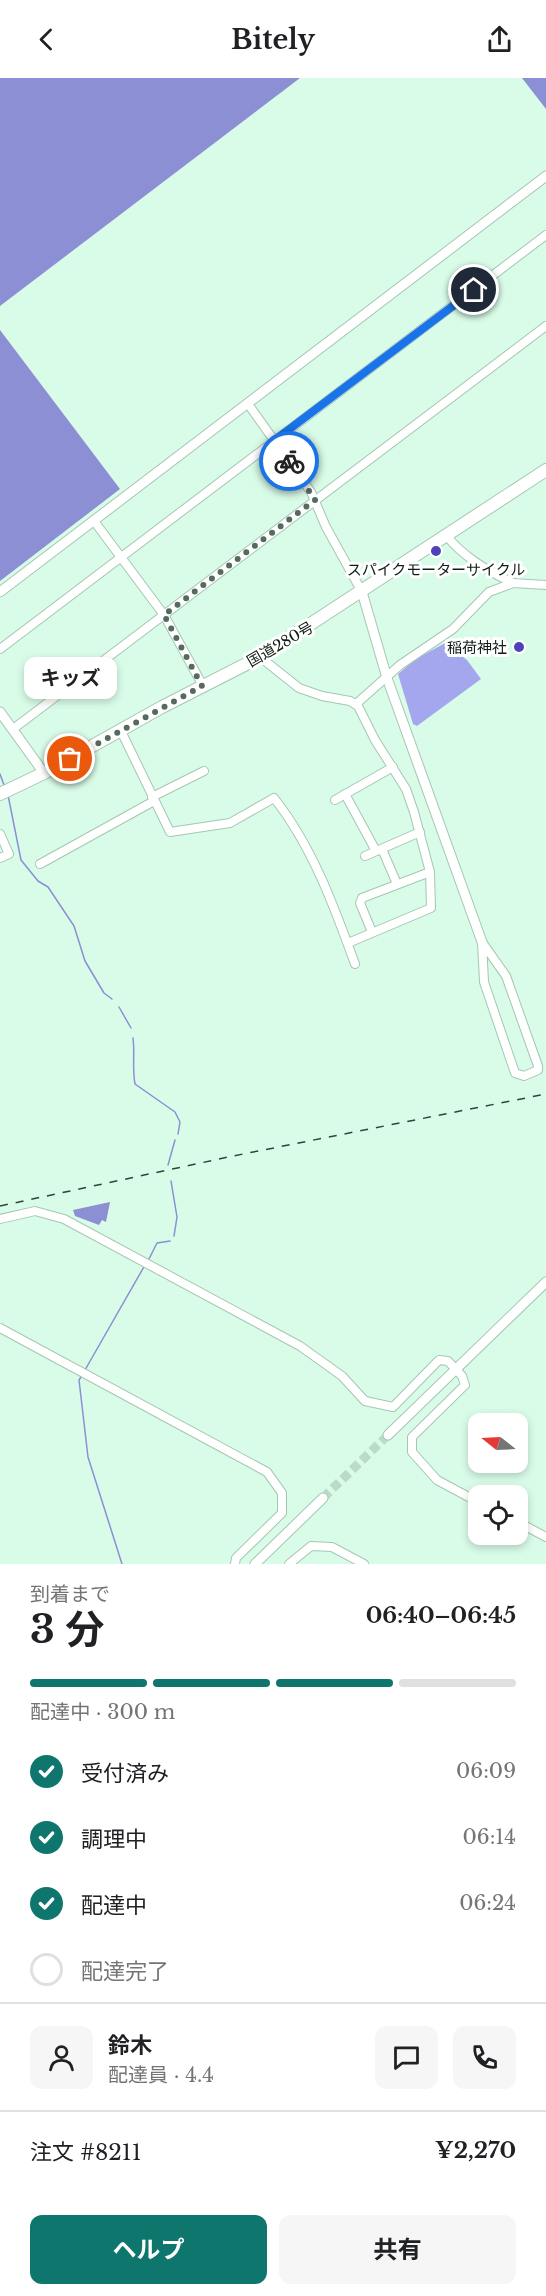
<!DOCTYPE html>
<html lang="ja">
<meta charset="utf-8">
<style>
:root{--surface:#fff;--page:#f6f6f6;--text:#202124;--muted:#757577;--line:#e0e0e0;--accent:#0f766e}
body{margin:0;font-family:"Libre Baskerville","Noto Sans JP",serif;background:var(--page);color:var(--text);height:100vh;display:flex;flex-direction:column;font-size:22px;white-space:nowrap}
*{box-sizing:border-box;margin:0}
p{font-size:20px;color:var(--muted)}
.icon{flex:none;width:33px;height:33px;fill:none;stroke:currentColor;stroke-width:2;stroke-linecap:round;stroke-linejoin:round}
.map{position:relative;height:1486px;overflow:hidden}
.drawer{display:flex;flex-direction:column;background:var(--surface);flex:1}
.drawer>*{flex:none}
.needle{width:39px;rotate:288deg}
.fabs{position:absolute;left:468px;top:1335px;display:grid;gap:12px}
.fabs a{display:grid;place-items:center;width:60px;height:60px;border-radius:12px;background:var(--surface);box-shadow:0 3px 9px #0003;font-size:30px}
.pin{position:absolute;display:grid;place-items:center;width:51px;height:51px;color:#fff;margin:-26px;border:3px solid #fff;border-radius:50%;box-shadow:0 2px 6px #0007}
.courier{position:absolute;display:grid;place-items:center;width:60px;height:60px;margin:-30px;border:4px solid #1a73e8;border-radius:50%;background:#fff;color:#222;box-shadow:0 2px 8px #0007}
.bubble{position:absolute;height:42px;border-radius:12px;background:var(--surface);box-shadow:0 3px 9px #0003;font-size:20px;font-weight:700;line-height:42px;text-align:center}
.summary em{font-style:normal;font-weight:700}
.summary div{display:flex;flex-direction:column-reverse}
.summary{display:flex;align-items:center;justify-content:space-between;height:102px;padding:0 30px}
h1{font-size:39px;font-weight:700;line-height:45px}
.bar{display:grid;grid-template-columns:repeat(4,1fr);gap:9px 6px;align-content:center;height:72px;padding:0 30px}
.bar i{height:8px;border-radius:4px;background:var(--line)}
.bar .selected{background:var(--accent)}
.bar p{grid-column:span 4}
.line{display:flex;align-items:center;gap:15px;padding:0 30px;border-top:2px solid var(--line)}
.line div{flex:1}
.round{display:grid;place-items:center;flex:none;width:63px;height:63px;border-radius:12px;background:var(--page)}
ol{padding:0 30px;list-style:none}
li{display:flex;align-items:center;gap:18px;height:66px}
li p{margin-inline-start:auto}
li .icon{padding:6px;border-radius:50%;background:var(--accent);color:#fff;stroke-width:4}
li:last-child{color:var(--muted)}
li i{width:33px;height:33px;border:3px solid var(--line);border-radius:50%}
.cta{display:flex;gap:12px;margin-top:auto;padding:12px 30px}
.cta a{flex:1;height:69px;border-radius:12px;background:var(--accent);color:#fff;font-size:24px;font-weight:700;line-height:69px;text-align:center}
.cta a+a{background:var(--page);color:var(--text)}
header{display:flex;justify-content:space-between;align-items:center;height:78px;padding:0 30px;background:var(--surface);font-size:27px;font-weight:700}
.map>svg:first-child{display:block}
</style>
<header><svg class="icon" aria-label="back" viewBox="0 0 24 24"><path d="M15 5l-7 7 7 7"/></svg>Bitely<svg class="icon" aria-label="share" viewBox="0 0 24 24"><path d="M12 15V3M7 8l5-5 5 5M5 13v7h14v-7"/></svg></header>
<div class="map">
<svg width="546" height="1486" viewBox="0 0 546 1486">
<rect width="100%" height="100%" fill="#d9fce8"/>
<polygon fill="#a4a7ee" points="445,565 467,582 481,601 417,648 413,646 398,596 416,581"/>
<g fill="#8c8fd4">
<polygon points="0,0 300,0 0,228"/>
<polygon points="522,0 546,0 546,31"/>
<polygon points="0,252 120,411 0,503"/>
<polygon points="110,1124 106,1144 102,1142 99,1147 75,1138 73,1132"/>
</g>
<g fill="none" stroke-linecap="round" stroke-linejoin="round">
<g stroke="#8c8fd4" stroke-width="1.5">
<polyline points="0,696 4,707"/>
<polyline points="8,717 21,782 38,803 48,809 74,848 85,883 104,915 112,921"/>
<polyline points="119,929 131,950"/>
<path d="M 133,960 C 135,976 132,990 135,1006 L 175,1034 L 180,1044 L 178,1056"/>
<polyline points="168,1087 175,1062"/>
<polyline points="171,1103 177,1139 174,1158"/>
<polyline points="148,1183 157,1165 170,1163"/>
<polyline points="85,1292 145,1187"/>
<polyline points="81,1299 79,1302 88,1379 122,1486"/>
</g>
<polyline stroke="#bbdbc8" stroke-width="9" stroke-dasharray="9 4.5" stroke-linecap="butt" points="323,1420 388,1357"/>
<g stroke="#a5c6b3" stroke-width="10">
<g id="minor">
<polyline points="248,326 311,414 326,449 362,514"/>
<polyline points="94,443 164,537 203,608"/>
<path d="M 446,457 C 463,479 488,493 513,505"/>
<polyline points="0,571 546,157"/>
<polyline points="260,579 299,610 322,618 350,623 358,628 375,662 406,711 414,734 430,794 431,830 348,865"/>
<polyline points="356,626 400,587 453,551 489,514 513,505 546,507"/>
<polyline points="13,651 546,248"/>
<path d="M 121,653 L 170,754 L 230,745 L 274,720 C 312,768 334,828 355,886"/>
<polyline points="345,716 376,773"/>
<polyline points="152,719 204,693"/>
<polyline points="335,722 393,689"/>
<polyline points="0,756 9,776 0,780"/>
<polyline points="382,771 397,806"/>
<polyline points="365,778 420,754"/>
<polyline points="40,786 154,723"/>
<polyline points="372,854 360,825 362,820 430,794"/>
<polygon points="482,864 506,898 538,988 538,992 524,998 515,995 484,904"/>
<polyline points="0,1141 35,1133 64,1141 300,1268 342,1298 365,1323 393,1329 439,1282 448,1283 462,1298 465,1307 412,1359 412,1374 437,1402 478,1424"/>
<polyline points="0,1250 267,1394 282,1415 282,1435 236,1480 235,1486"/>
<polyline points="518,1444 546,1459"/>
<polyline points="289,1486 311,1468 332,1469 364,1486"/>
</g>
</g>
<g stroke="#a5c6b3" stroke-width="11">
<g id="tertiary">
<polyline points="0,514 546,98"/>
<polyline points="362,514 387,600 482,864"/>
<polyline points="0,634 44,695"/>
<polyline points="388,1357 546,1204"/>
<polyline points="255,1486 323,1420"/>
</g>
</g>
<g stroke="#a5c6b3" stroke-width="14">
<polyline id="trunk" points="0,716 44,695 162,629 260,579 546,392"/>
</g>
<use href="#minor" stroke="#fff" stroke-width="8"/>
<use href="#tertiary" stroke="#fff" stroke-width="9"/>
<use href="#trunk" stroke="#fff" stroke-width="12"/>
<polyline stroke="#324339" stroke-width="1.5" stroke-dasharray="8 8" stroke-linecap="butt" points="0,1128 233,1078 546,1016"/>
</g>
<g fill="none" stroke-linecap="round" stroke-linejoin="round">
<polyline stroke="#566b60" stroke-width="6" stroke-dasharray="0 10.8" points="70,681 202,608 164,537 315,422 289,383"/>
<polyline stroke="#1a73e8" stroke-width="8" points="289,383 275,362 474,212"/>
</g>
<g fill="#4e42b9" stroke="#fff" stroke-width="2">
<circle cx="436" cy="473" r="6"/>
<circle cx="519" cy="569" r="6"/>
</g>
<g text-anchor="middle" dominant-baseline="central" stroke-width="6" stroke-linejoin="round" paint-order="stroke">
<g font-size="15" fill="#101d16" stroke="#fff">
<text x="436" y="491">スパイクモーターサイクル</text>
<text x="507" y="569" text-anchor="end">稲荷神社</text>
</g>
<g font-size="15" fill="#101d16" stroke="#fff">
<text transform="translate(280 566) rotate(-30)">国道280号</text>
</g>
</g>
</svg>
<div class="fabs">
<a><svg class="needle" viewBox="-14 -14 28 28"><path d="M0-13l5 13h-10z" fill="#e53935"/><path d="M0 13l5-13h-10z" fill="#757577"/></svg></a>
<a><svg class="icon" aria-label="locate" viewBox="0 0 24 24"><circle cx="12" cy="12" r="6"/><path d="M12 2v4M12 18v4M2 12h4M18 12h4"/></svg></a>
</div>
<div class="pin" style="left:70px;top:681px;background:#ea580c"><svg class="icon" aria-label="bag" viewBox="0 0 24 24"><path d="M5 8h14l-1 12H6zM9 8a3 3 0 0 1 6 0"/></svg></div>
<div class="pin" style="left:474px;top:212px;background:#1f2937"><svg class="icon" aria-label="home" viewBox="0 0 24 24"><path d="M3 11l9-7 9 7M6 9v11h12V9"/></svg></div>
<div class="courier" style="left:289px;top:383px"><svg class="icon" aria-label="bike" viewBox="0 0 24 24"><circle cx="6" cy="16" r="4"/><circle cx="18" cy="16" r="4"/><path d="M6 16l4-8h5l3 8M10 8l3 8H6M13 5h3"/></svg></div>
<div class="bubble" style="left:24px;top:579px;width:93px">キッズ</div>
</div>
<section class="drawer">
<div class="summary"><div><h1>3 分</h1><p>到着まで</p></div><em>06:40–06:45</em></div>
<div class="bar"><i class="selected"></i><i class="selected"></i><i class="selected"></i><i></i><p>配達中 · 300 m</p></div>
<ol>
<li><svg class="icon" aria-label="check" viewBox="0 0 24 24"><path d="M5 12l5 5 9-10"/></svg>受付済み<p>06:09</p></li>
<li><svg class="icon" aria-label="check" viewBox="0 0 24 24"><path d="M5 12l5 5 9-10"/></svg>調理中<p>06:14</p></li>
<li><svg class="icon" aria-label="check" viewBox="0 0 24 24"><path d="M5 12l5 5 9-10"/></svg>配達中<p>06:24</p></li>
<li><i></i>配達完了</li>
</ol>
<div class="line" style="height:108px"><a class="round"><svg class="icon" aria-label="person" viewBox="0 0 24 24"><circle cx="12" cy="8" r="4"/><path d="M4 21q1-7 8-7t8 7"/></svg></a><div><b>鈴木</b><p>配達員 · 4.4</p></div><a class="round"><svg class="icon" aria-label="chat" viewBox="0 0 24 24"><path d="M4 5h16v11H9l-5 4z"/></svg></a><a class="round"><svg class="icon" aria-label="phone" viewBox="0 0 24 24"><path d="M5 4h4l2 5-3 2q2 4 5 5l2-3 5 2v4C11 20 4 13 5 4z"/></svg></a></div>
<div class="line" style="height:78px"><div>注文 #8211</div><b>¥2,270</b></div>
<div class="cta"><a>ヘルプ</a><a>共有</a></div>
</section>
